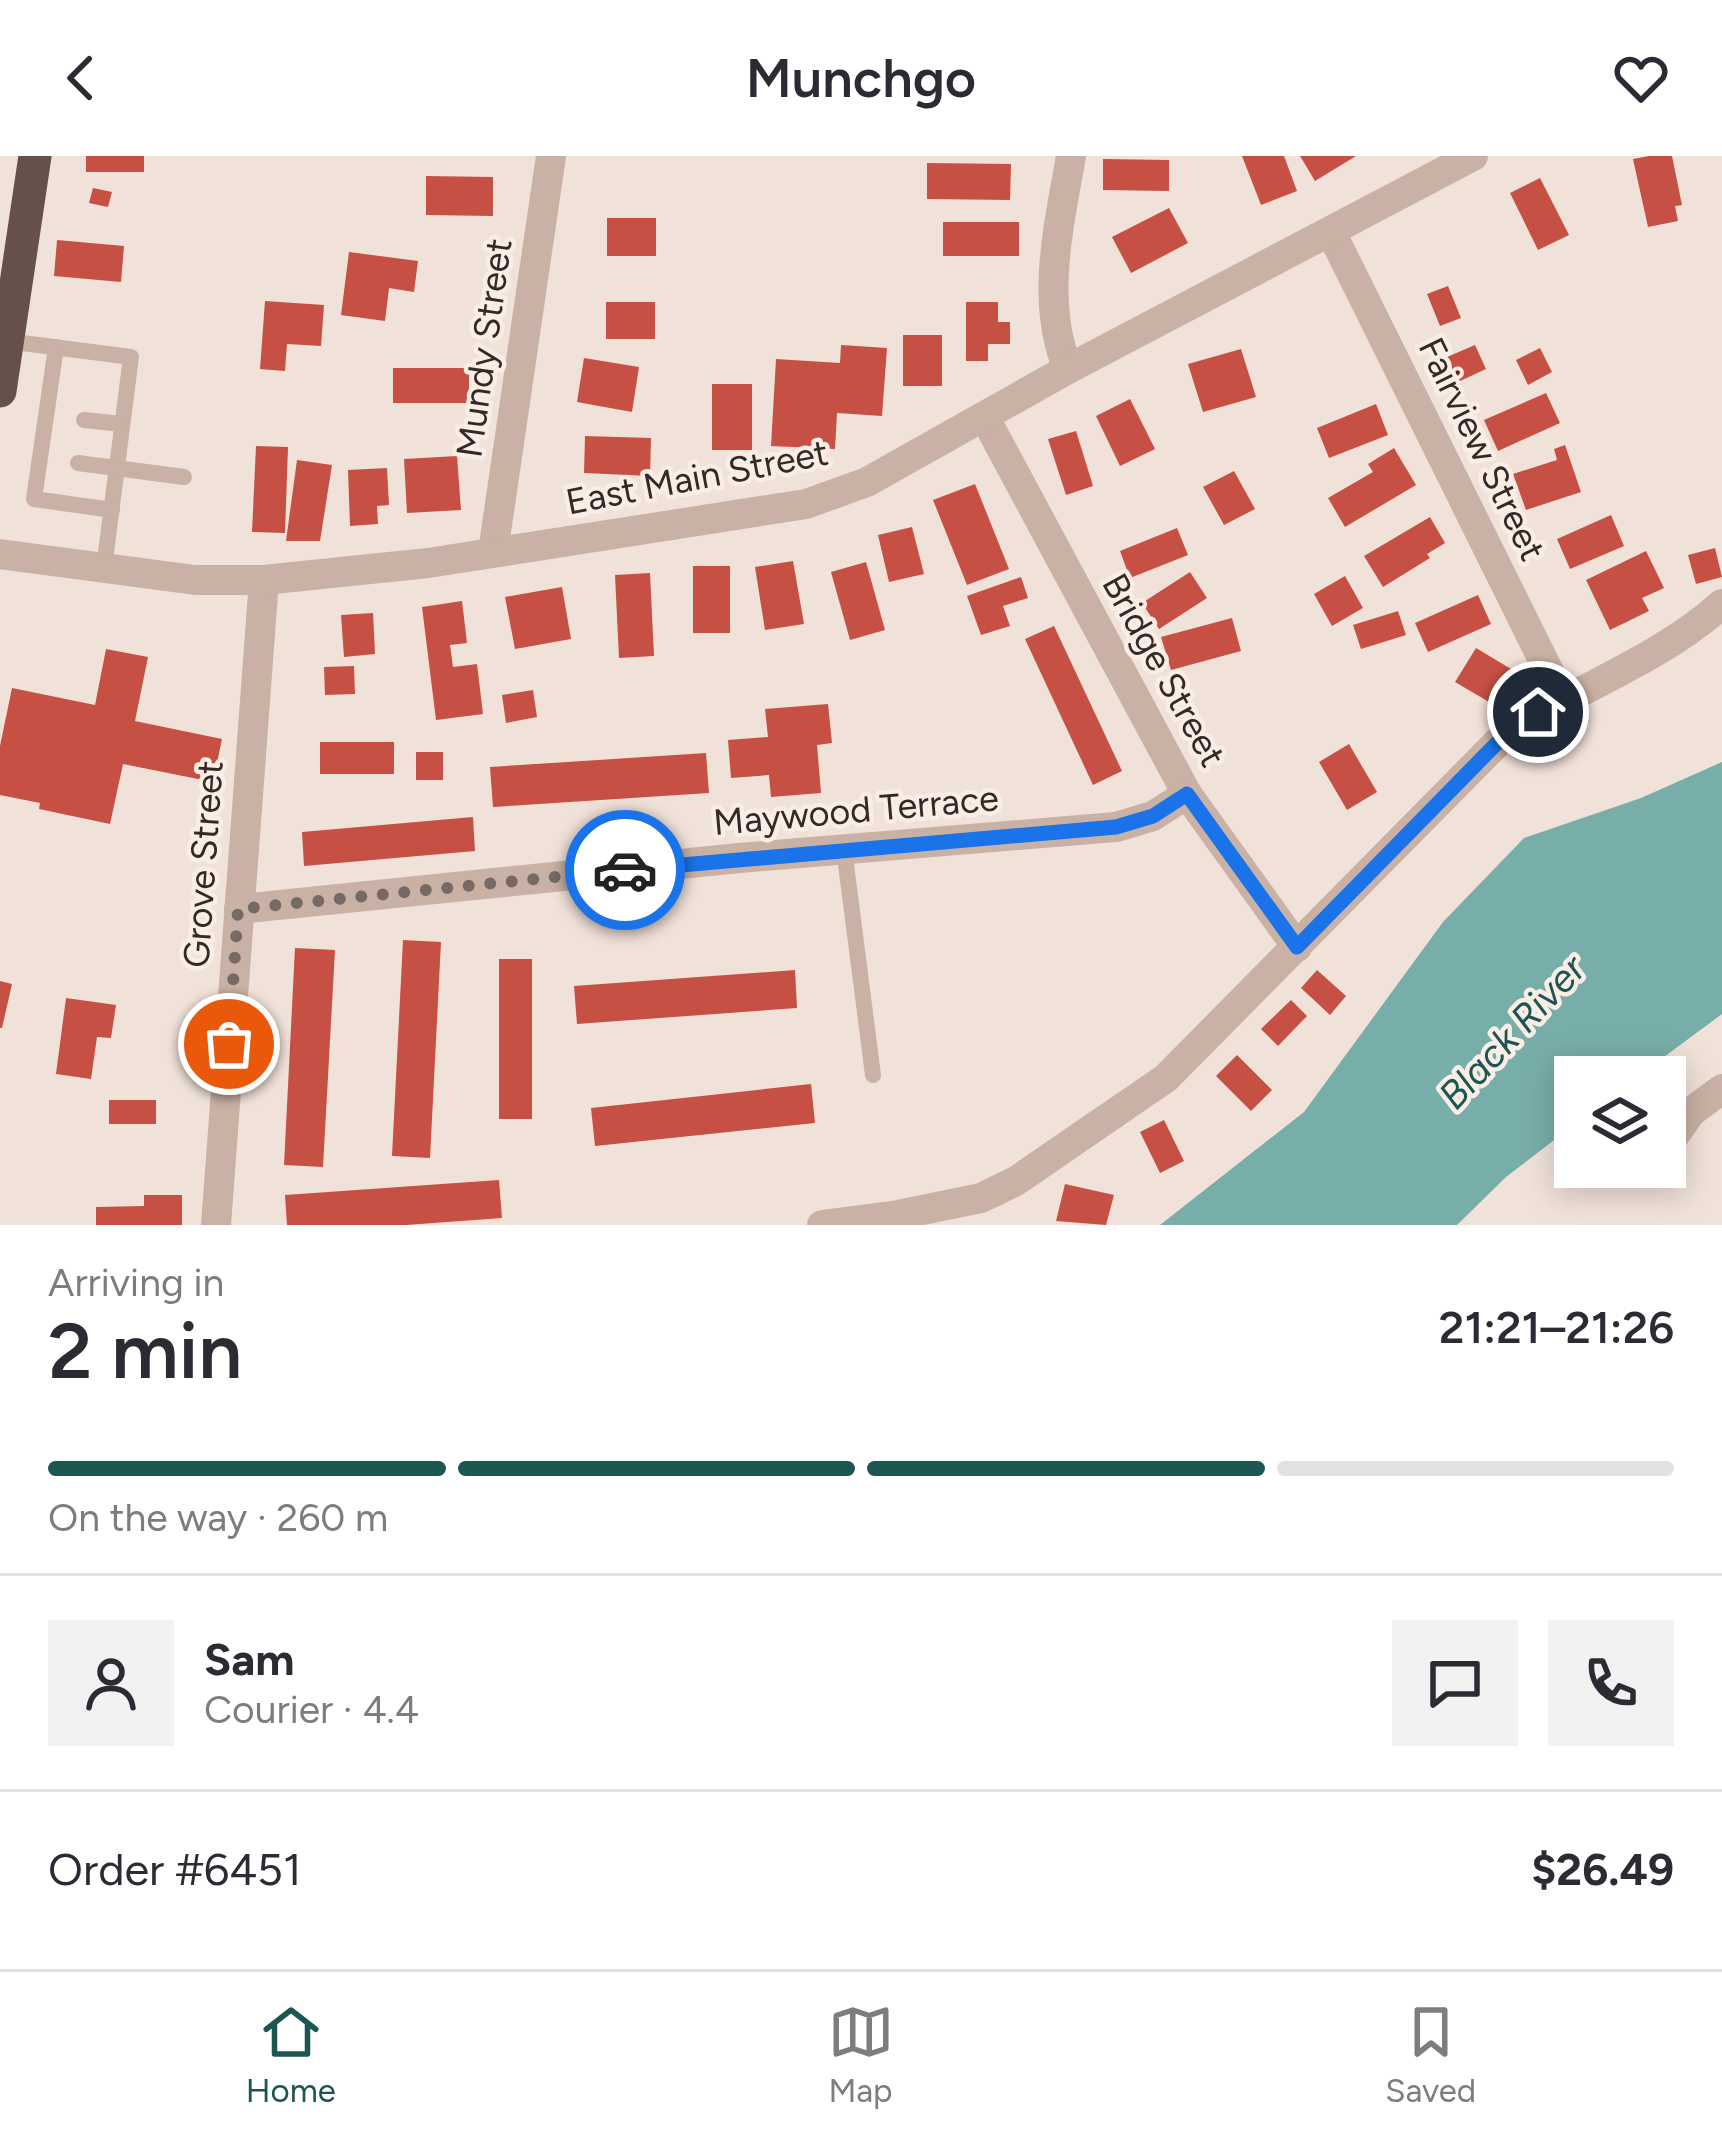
<!DOCTYPE html>
<meta charset="utf-8">
<style>
:root{--surface:#fff;--page:#f2f2f3;--text:#2b2b33;--muted:#7c7c81;--line:#e1e1e2;--accent:#1c5652}
body{margin:0;font-family:Figtree,sans-serif;background:var(--page);color:var(--text);height:100vh;display:flex;flex-direction:column;font-size:45px;white-space:nowrap}
*{box-sizing:border-box;margin:0}
p{font-size:39px;color:var(--muted)}
.icon{flex:none;width:66px;height:66px;fill:none;stroke:currentColor;stroke-width:2;stroke-linecap:round;stroke-linejoin:round}
.map{position:relative;height:1069px;overflow:hidden}
.side{display:flex;flex-direction:column;background:var(--surface);flex:1}
.side>*{flex:none}
.tools{position:absolute;left:1554px;top:900px;display:grid;gap:24px}
.tools a{display:grid;place-items:center;width:132px;height:132px;border-radius:0px;background:var(--surface);box-shadow:0 6px 30px #0003;font-size:60px}
.pin{position:absolute;display:grid;place-items:center;width:102px;height:102px;color:#fff;margin:-51px;border:6px solid #fff;border-radius:50%;box-shadow:0 3px 12px #0007}
.courier{position:absolute;display:grid;place-items:center;width:120px;height:120px;margin:-60px;border:9px solid #1a73e8;border-radius:50%;background:#fff;color:#222;box-shadow:0 3px 15px #0007}
.head em{font-style:normal;font-weight:600}
.head div{display:flex;flex-direction:column-reverse}
.head{display:flex;align-items:center;justify-content:space-between;height:204px;padding:0 48px}
h1{font-size:78px;font-weight:600;line-height:90px}
.bar{display:grid;grid-template-columns:repeat(4,1fr);gap:18px 12px;align-content:center;height:144px;padding:0 48px}
.bar i{height:15px;border-radius:9px;background:var(--line)}
.bar .selected{background:var(--accent)}
.bar p{grid-column:span 4}
.line{display:flex;align-items:center;gap:30px;padding:0 48px;border-top:3px solid var(--line)}
.line div{flex:1}
.round{display:grid;place-items:center;flex:none;width:126px;height:126px;border-radius:0px;background:var(--page)}
header{display:flex;justify-content:space-between;align-items:center;height:156px;padding:0 48px;background:var(--surface);font-size:54px;font-weight:600}
.tab-bar{display:flex;justify-content:space-around;align-items:center;height:168px;border-top:3px solid var(--line);background:var(--surface);font-size:33px;color:var(--muted)}
.tab-bar a{display:grid;justify-items:center;gap:6px}
.tab-bar .selected{color:var(--accent)}
.map>svg:first-child{display:block}
</style>
<header><svg class="icon" aria-label="back" viewBox="0 0 24 24"><path d="M15 5l-7 7 7 7"/></svg>Munchgo<svg class="icon" aria-label="heart" viewBox="0 0 24 24"><path d="M12 20l-8-8c-3-5 5-10 8-4 3-6 11-1 8 4z"/></svg></header>
<div class="map">
<svg width="1722" height="1069" viewBox="0 0 1722 1069">
<rect width="100%" height="100%" fill="#f1e2d9"/>
<polygon fill="#78aea9" points="1722,606 1722,858 1637,921 1575,921 1575,968 1506,1021 1457,1069 1160,1069 1304,956 1443,766 1524,682 1641,642"/>
<g fill="#c55043">
<rect x="86" y="0" width="58" height="16"/>
<polygon points="1242,0 1284,0 1297,35 1261,49"/>
<polygon points="1300,0 1356,0 1315,25"/>
<polygon points="1649,0 1672,0 1682,49 1675,50 1678,65 1648,71 1633,3"/>
<polygon points="1103,3 1169,4 1169,35 1103,34"/>
<polygon points="927,7 1011,8 1010,44 927,43"/>
<polygon points="426,20 493,21 493,60 426,59"/>
<polygon points="1540,22 1569,79 1538,94 1510,37"/>
<polygon points="93,32 112,36 108,51 89,47"/>
<polygon points="1169,52 1188,87 1131,117 1112,81"/>
<rect x="607" y="62" width="49" height="38"/>
<rect x="943" y="66" width="76" height="34"/>
<polygon points="57,84 124,90 121,126 54,120"/>
<polygon points="349,96 418,105 414,136 389,132 385,165 341,159"/>
<polygon points="1448,130 1461,162 1440,170 1427,138"/>
<polygon points="265,145 324,149 321,190 287,188 285,215 260,213"/>
<rect x="606" y="146" width="49" height="37"/>
<polygon points="966,146 998,146 998,166 1010,166 1010,188 988,188 988,205 966,205"/>
<rect x="903" y="179" width="39" height="51"/>
<polygon points="841,189 887,192 882,260 837,257 835,293 771,290 776,203 840,207"/>
<polygon points="1475,189 1486,213 1458,226 1447,201"/>
<polygon points="1540,192 1552,216 1528,229 1516,204"/>
<polygon points="1241,193 1256,241 1203,256 1188,208"/>
<polygon points="584,202 639,211 632,256 577,246"/>
<rect x="393" y="212" width="76" height="35"/>
<rect x="712" y="228" width="40" height="66"/>
<polygon points="1546,237 1560,267 1498,295 1484,264"/>
<polygon points="1130,243 1155,293 1120,310 1096,260"/>
<polygon points="1376,248 1388,279 1329,302 1317,272"/>
<polygon points="1076,275 1093,330 1066,339 1048,283"/>
<polygon points="585,280 651,282 650,320 584,317"/>
<polygon points="1565,289 1581,336 1526,354 1513,318 1557,304 1554,293"/>
<polygon points="256,290 288,291 285,377 252,376"/>
<polygon points="1394,292 1416,329 1345,371 1328,342 1373,316 1368,308"/>
<polygon points="457,300 461,354 407,357 404,303"/>
<polygon points="297,304 332,309 320,385 286,385"/>
<polygon points="387,312 389,349 377,350 378,368 350,370 348,314"/>
<polygon points="1234,315 1255,353 1224,369 1203,331"/>
<polygon points="975,328 1009,413 967,429 933,344"/>
<polygon points="1611,359 1624,390 1570,413 1557,383"/>
<polygon points="1430,361 1445,387 1427,398 1430,402 1383,431 1364,400"/>
<polygon points="912,371 924,418 889,426 878,379"/>
<polygon points="1177,372 1188,399 1130,422 1120,395"/>
<polygon points="1715,392 1722,421 1696,428 1688,399"/>
<polygon points="1646,395 1664,432 1642,442 1649,455 1610,474 1586,424"/>
<polygon points="793,405 804,468 765,474 755,411"/>
<polygon points="866,406 885,474 850,484 831,416"/>
<rect x="693" y="410" width="37" height="67"/>
<polygon points="1190,416 1207,442 1159,473 1142,447"/>
<polygon points="650,417 654,500 619,502 615,419"/>
<polygon points="1345,420 1363,452 1332,470 1314,438"/>
<polygon points="1021,421 1028,442 1003,450 1010,470 981,479 967,440"/>
<polygon points="562,431 571,483 515,493 505,441"/>
<polygon points="1478,439 1491,468 1428,496 1415,467"/>
<polygon points="462,445 467,487 450,489 453,511 477,508 483,558 436,564 422,451"/>
<polygon points="1398,455 1406,479 1361,493 1353,469"/>
<polygon points="373,457 375,498 344,501 341,459"/>
<polygon points="1232,462 1241,495 1171,514 1161,481"/>
<polygon points="1054,470 1122,615 1093,629 1025,483"/>
<polygon points="1476,492 1521,519 1501,553 1455,526"/>
<polygon points="106,493 148,501 135,565 222,583 213,626 123,608 110,668 39,653 40,647 0,639 0,590 12,532 95,549"/>
<polygon points="354,510 355,538 325,539 324,511"/>
<polygon points="533,534 537,561 506,567 502,539"/>
<polygon points="828,548 832,587 817,589 821,637 771,641 769,619 731,622 728,584 768,581 765,553"/>
<rect x="320" y="586" width="74" height="32"/>
<polygon points="1349,588 1377,636 1347,654 1319,606"/>
<rect x="416" y="596" width="27" height="28"/>
<polygon points="706,597 709,637 493,651 490,611"/>
<polygon points="473,661 475,695 304,710 302,676"/>
<polygon points="403,784 441,786 430,1002 392,1000"/>
<polygon points="295,792 335,794 323,1011 284,1009"/>
<rect x="499" y="803" width="33" height="160"/>
<polygon points="795,814 797,852 577,868 574,830"/>
<polygon points="1317,814 1346,840 1330,859 1301,832"/>
<polygon points="0,825 12,828 2,872 0,872"/>
<polygon points="66,842 116,849 111,882 97,881 91,923 56,918"/>
<polygon points="1291,844 1307,860 1278,890 1261,873"/>
<polygon points="1237,899 1272,934 1251,955 1216,920"/>
<polygon points="811,928 815,967 595,990 591,952"/>
<rect x="109" y="944" width="47" height="24"/>
<polygon points="1164,964 1184,1005 1160,1017 1140,976"/>
<polygon points="499,1024 502,1062 406,1069 287,1069 285,1039"/>
<polygon points="1065,1028 1114,1039 1106,1069 1056,1065"/>
<polygon points="144,1039 182,1039 182,1069 96,1069 96,1051 144,1050"/>
</g>
<g fill="none" stroke-linecap="round" stroke-linejoin="round">
<g stroke="#c9b1a5" stroke-width="16">
<polyline points="7,185 131,201 104,412"/>
<polyline points="56,191 34,343 112,354"/>
<polyline points="84,264 122,268"/>
<polyline points="78,307 184,321"/>
<polyline points="844,693 873,919"/>
</g>
<g stroke="#c9b1a5" stroke-width="30">
<polyline points="1331,76 1563,544"/>
<path d="M 1068,213 C 1040,145 1059,70 1071,0"/>
<polyline points="985,262 1187,638 1297,791"/>
<polyline points="493,396 551,0"/>
<polyline points="239,753 739,702 1116,671 1153,660 1187,638"/>
<polyline points="1665,993 1691,956 1722,933"/>
<polyline points="1650,1014 1652,1011"/>
<polyline points="216,1069 264,424"/>
<path d="M 822,1069 L 898,1059 L 981,1042 L 1016,1025 L 1166,922 L 1498,586 C 1571,532 1652,510 1722,448"/>
</g>
<polyline stroke="#c9b1a5" stroke-width="30" points="0,398 195,424 264,424 428,407 806,348 867,326 1068,213 1473,0"/>
<polyline stroke="#66504a" stroke-width="33" points="0,235 35,0"/>
</g>
<g fill="none" stroke-linecap="round" stroke-linejoin="round">
<polyline stroke="#776a65" stroke-width="12" stroke-dasharray="0 21.6" points="229,888 238,753 625,714"/>
<polyline stroke="#1a73e8" stroke-width="15" points="625,714 1116,671 1153,660 1187,638 1297,791 1498,586 1538,556"/>
</g>
<g text-anchor="middle" dominant-baseline="central" stroke-width="9" stroke-linejoin="round" paint-order="stroke">
<g font-size="36" fill="#352926" stroke="#f9ede5">
<text transform="translate(484 192) rotate(-82)">Mundy Street</text>
<text transform="translate(1482 293) rotate(64)">Fairview Street</text>
<text transform="translate(697 321) rotate(-11)">East Main Street</text>
<text transform="translate(1164 514) rotate(61)">Bridge Street</text>
<text transform="translate(856 654) rotate(-5)">Maywood Terrace</text>
<text transform="translate(203 708) rotate(-86)">Grove Street</text>
</g>
<g font-size="39" font-style="italic" fill="#1c5652" stroke="#f9ede5">
<text transform="translate(1512 876) rotate(-47)">Black River</text>
</g>
</g>
</svg>
<div class="tools">
<a><svg class="icon" aria-label="layers" viewBox="0 0 24 24"><path d="M12 4l9 5-9 5-9-5zM3 14l9 5 9-5"/></svg></a>
</div>
<div class="pin" style="left:229px;top:888px;background:#ea580c"><svg class="icon" aria-label="bag" viewBox="0 0 24 24"><path d="M5 8h14l-1 12H6zM9 8a3 3 0 0 1 6 0"/></svg></div>
<div class="pin" style="left:1538px;top:556px;background:#1f2937"><svg class="icon" aria-label="home" viewBox="0 0 24 24"><path d="M3 11l9-7 9 7M6 9v11h12V9"/></svg></div>
<div class="courier" style="left:625px;top:714px"><svg class="icon" aria-label="car" viewBox="0 0 24 24"><path d="M5 17H2v-5l4-1 3-4h7l3 4 3 1v5h-3M9 17h6M6 11h13"/><circle cx="7" cy="17" r="2"/><circle cx="17" cy="17" r="2"/></svg></div>
</div>
<section class="side">
<div class="head"><div><h1>2 min</h1><p>Arriving in</p></div><em>21:21–21:26</em></div>
<div class="bar"><i class="selected"></i><i class="selected"></i><i class="selected"></i><i></i><p>On the way · 260 m</p></div>
<div class="line" style="height:216px"><a class="round"><svg class="icon" aria-label="person" viewBox="0 0 24 24"><circle cx="12" cy="8" r="4"/><path d="M4 21q1-7 8-7t8 7"/></svg></a><div><b>Sam</b><p>Courier · 4.4</p></div><a class="round"><svg class="icon" aria-label="chat" viewBox="0 0 24 24"><path d="M4 5h16v11H9l-5 4z"/></svg></a><a class="round"><svg class="icon" aria-label="phone" viewBox="0 0 24 24"><path d="M5 4h4l2 5-3 2q2 4 5 5l2-3 5 2v4C11 20 4 13 5 4z"/></svg></a></div>
<div class="line" style="height:156px"><div>Order #6451</div><b>$26.49</b></div>
</section>
<nav class="tab-bar">
<a class="selected"><svg class="icon" aria-label="home" viewBox="0 0 24 24"><path d="M3 11l9-7 9 7M6 9v11h12V9"/></svg>Home</a>
<a><svg class="icon" aria-label="map" viewBox="0 0 24 24"><path d="M3 6l6-2 6 2 6-2v14l-6 2-6-2-6 2zM9 4v14M15 6v14"/></svg>Map</a>
<a><svg class="icon" aria-label="saved" viewBox="0 0 24 24"><path d="M7 4h10v16l-5-4-5 4z"/></svg>Saved</a>
</nav>
